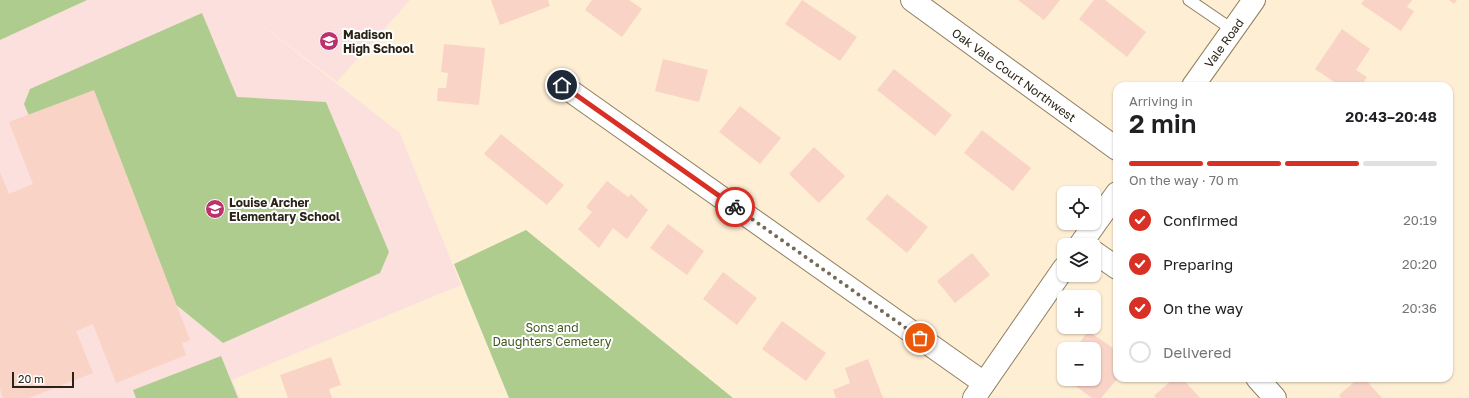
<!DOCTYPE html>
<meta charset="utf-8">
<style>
:root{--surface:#fff;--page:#f2f2f2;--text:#202124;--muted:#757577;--line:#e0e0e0;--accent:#d93025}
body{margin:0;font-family:"Golos Text",sans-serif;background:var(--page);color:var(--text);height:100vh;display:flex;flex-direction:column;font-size:15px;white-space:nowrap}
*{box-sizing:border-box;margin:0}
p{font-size:13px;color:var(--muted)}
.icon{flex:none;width:22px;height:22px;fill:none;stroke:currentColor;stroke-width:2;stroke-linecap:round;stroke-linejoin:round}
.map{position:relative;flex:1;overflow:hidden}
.side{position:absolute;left:1113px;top:82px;width:340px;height:300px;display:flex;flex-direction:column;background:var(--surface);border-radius:12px;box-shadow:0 1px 3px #0004}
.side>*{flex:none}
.tools{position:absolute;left:1057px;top:186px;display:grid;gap:8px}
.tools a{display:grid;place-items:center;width:44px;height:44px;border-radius:8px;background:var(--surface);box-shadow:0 1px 3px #0004;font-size:20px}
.scale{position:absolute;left:12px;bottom:10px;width:62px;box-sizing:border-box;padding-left:4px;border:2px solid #2a2316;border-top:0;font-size:11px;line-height:14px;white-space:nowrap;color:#2a2316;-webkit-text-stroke:3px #fff;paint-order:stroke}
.pin{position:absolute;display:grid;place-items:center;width:34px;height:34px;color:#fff;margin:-17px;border:2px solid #fff;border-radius:50%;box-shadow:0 1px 4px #0007}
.courier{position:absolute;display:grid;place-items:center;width:40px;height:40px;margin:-20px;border:3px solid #d93025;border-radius:50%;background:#fff;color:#222;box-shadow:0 1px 5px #0007}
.headline em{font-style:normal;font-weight:600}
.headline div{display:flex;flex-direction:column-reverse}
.headline{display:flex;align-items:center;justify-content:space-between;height:68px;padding:0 16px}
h1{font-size:26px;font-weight:600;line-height:30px}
.bar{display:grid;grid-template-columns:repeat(4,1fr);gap:6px 4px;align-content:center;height:48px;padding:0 16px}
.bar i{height:5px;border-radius:3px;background:var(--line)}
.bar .selected{background:var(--accent)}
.bar p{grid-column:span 4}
ol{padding:0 16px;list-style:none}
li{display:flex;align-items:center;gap:12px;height:44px}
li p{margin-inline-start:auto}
li .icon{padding:4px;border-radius:50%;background:var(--accent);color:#fff;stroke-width:4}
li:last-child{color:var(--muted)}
li i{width:22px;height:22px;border:2px solid var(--line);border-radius:50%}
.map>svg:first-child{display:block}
</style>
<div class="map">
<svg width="1469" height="398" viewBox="0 0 1469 398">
<rect width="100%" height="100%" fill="#feefd4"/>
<polygon fill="#fbe0de" points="0,0 410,0 337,82 245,12 400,133 461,285 232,380 240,398 0,398"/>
<g fill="#aecc8d">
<polygon points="0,0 87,0 0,40"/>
<polygon points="202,13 237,97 326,102 389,252 380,273 223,343 158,290 102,283 24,104 30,89"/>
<polygon points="526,230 733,398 509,398 454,264"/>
<polygon points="221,356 238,398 136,398 133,390"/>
</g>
<g fill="#f9d3c6">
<polygon points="491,0 548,0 550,6 500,25"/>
<polygon points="592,0 629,0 642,9 622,37 585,10"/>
<polygon points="802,0 857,37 840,61 785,24"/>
<polygon points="1018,0 1060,0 1044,20"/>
<polygon points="1094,0 1105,0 1146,32 1127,57 1079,19"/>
<polygon points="1364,0 1412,0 1407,7 1414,11 1401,31 1361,4"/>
<polygon points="1449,0 1457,0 1454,4"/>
<polygon points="1342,29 1370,49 1356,70 1367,77 1361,86 1340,86 1315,69"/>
<polygon points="444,44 485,48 479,105 437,101 438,88 446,88 448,73 441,72"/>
<polygon points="663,59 708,70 699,102 655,91"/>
<polygon points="894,69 952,115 935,136 877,90"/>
<polygon points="94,90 190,340 182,343 186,355 116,383 93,324 76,331 93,373 29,398 3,398 0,389 0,172 9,194 33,184 9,122"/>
<polygon points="740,106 781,138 760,164 719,132"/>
<polygon points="982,130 1031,168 1013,191 964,153"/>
<polygon points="501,134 564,185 547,205 484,154"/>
<polygon points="814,147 845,176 819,203 789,174"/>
<polygon points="607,181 628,197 631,194 648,210 627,239 613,228 599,248 578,229 592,212 586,207"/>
<polygon points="887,194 928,227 907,253 866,219"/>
<polygon points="668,224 704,251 687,275 650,248"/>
<polygon points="972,253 990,275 955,303 937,281"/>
<polygon points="723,272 757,298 737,325 703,299"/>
<polygon points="782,321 826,353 806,381 762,349"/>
<polygon points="1088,331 1113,348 1117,342 1118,378 1101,398 1092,398 1066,379 1094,379 1094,349 1075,349"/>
<polygon points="331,357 341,385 329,389 332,398 288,398 280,375"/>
<polygon points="868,359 883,398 836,398 833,390 850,383 845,368"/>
<polygon points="1064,365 1064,378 1058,373"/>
<polygon points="1174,378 1182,378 1200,398 1156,398 1154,396"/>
<polygon points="1359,378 1364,378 1382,398 1341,398 1339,395"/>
</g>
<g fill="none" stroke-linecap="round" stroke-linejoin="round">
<g stroke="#8f7f60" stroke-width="13">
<polyline id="lane" points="1189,0 1233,30"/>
</g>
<g stroke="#8f7f60" stroke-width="24">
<g id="street">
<polyline points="912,0 1117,149"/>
<polyline points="562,85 984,383"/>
<polyline points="1094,252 1117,268"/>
<polyline points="1257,378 1275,398"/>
</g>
</g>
<g stroke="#8f7f60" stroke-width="24">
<g id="secondary">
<polyline points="1193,86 1254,0"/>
<polyline points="1080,245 1117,193"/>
<polyline points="974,398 1064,268"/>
</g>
</g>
<use href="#lane" stroke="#fff" stroke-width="11"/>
<use href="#street" stroke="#fff" stroke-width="22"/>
<use href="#secondary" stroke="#fff" stroke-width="22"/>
</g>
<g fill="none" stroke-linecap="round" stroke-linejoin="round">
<polyline stroke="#746a58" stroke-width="4" stroke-dasharray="0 7.2" points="735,207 920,338"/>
<polyline stroke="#d93025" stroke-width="5" points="562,85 735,207"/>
</g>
<defs>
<g id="school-disc" transform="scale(1)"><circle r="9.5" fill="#bc326d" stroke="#fff"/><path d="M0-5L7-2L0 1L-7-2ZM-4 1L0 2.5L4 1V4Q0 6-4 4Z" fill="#fff"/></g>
</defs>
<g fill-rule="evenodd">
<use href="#school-disc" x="329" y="41"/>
<use href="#school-disc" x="215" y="209"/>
</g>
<g text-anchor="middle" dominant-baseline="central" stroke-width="4" stroke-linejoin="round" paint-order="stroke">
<g font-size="12" font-weight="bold" fill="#2a2316" stroke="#fff" text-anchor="start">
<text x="343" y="34">Madison<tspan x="343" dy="14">High School</tspan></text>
<text x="229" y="202">Louise Archer<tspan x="229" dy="14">Elementary School</tspan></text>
</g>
<g font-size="12" fill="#2a2316" stroke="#fff">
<text transform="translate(1224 43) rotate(-54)">Vale Road</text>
<text transform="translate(1014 75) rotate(36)">Oak Vale Court Northwest</text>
</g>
<g font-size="12" fill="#3f571e" stroke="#fff">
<text x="552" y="327">Sons and<tspan x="552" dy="14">Daughters Cemetery</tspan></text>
</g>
</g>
</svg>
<div class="tools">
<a><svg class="icon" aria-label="locate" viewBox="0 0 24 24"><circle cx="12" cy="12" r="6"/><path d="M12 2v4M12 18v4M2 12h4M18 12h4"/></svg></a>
<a><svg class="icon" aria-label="layers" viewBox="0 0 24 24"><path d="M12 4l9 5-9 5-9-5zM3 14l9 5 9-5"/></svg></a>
<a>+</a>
<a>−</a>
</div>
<div class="scale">20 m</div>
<div class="pin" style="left:920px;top:338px;background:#ea580c"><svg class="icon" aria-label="bag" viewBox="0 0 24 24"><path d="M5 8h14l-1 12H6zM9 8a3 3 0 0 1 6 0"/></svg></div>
<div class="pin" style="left:562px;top:85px;background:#1f2937"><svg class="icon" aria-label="home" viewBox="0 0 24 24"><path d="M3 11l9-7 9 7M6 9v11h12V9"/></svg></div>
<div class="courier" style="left:735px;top:207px"><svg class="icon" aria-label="bike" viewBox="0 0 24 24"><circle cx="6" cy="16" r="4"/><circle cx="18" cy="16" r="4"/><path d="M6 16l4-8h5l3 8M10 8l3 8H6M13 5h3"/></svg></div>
<section class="side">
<div class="headline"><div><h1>2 min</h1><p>Arriving in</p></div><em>20:43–20:48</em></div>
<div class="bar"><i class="selected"></i><i class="selected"></i><i class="selected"></i><i></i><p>On the way · 70 m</p></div>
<ol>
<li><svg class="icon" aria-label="check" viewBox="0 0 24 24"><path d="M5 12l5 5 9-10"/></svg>Confirmed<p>20:19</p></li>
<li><svg class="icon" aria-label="check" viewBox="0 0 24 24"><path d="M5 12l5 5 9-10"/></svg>Preparing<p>20:20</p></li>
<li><svg class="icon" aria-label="check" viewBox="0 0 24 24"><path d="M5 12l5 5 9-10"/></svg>On the way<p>20:36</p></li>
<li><i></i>Delivered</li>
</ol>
</section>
</div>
